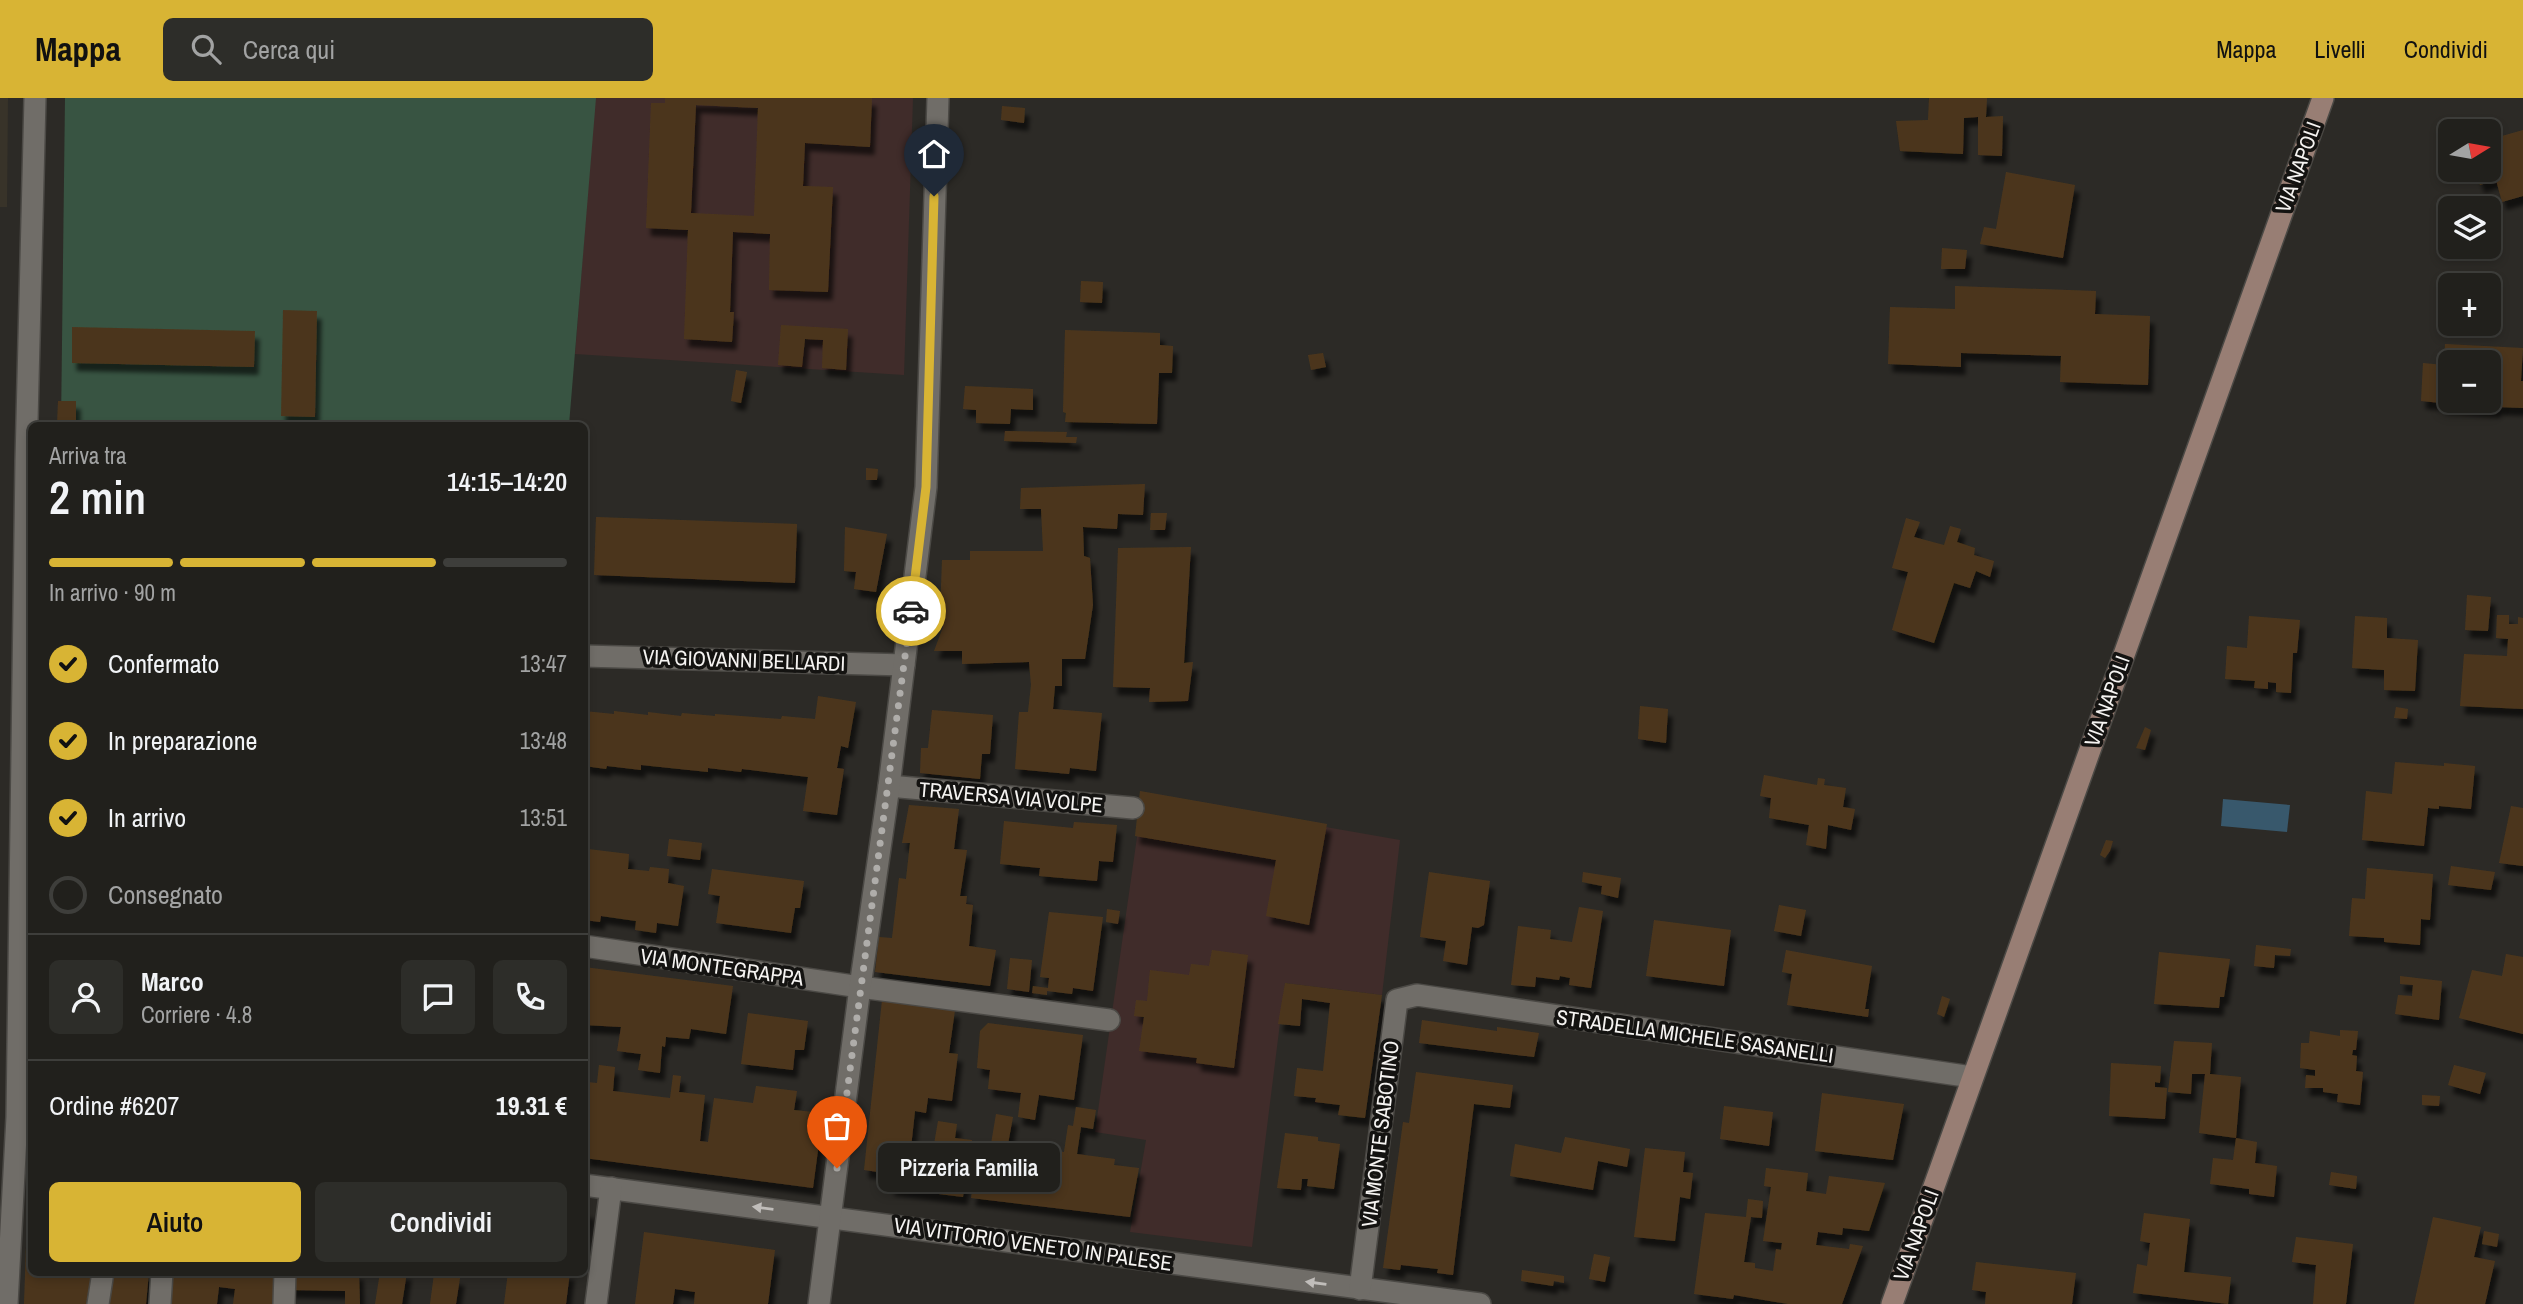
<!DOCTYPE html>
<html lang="it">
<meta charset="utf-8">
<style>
:root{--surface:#21201c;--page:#2d2d29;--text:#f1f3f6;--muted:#a2a3a3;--line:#3e3e3b;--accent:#d8b434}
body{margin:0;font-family:"Archivo Narrow",sans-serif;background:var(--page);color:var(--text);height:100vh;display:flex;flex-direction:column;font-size:26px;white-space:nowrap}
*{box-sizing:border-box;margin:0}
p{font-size:23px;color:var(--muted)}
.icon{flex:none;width:38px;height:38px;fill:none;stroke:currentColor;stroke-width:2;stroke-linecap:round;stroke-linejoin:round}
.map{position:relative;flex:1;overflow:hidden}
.drawer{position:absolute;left:28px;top:324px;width:560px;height:854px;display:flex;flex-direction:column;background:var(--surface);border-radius:10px;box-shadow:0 4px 10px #0003,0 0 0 2px var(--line)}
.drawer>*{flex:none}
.needle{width:46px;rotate:79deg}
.buttons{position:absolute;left:2438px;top:21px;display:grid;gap:14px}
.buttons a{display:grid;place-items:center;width:63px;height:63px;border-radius:10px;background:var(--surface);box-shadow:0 4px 10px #0003,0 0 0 2px var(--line);font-size:35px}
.pin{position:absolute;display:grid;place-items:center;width:60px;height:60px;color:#fff;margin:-72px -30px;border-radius:50% 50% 50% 0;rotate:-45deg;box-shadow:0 0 7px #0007}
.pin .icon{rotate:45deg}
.courier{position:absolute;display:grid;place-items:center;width:70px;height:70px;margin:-35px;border:5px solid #d8b434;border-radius:50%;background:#fff;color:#222;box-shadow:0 2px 9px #0007}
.bubble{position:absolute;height:49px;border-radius:10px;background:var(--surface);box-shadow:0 4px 10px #0003,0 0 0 2px var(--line);font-size:23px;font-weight:600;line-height:49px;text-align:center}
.headline em{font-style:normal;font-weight:600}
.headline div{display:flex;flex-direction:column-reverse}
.headline{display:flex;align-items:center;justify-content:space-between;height:119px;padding:0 21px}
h1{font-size:46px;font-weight:600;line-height:52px}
.bar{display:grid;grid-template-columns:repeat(4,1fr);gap:10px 7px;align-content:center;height:84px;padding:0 21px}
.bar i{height:9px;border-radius:5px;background:var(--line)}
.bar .current{background:var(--accent)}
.bar p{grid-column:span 4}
.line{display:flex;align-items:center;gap:18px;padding:0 21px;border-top:2px solid var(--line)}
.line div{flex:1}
.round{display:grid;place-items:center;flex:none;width:74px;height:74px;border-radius:10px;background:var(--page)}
ol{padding:0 21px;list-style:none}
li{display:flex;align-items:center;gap:21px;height:77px}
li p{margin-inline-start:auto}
li .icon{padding:7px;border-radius:50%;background:var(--accent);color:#111;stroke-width:4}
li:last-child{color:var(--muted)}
li i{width:38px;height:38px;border:4px solid var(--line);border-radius:50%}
.button{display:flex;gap:14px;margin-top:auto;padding:14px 21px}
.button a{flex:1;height:80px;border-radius:10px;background:var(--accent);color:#111;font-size:28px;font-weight:600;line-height:80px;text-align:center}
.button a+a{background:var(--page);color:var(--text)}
header{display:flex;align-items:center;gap:42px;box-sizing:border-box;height:98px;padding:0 35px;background:var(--accent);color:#111}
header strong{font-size:33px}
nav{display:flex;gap:38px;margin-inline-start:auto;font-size:24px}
.search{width:490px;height:63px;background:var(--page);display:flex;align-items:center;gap:18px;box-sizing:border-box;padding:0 24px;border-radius:10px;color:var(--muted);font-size:26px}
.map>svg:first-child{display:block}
</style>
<header>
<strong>Mappa</strong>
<div class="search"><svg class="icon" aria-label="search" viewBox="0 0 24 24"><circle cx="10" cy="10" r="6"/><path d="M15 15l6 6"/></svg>Cerca qui</div>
<nav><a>Mappa</a><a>Livelli</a><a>Condividi</a></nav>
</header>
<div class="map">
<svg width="2523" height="1206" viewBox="0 0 2523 1206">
<defs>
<filter id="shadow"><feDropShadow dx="4.5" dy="8" stdDeviation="2" flood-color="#0009"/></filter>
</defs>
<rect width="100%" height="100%" fill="#2c2a26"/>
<polygon fill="#383329" points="0,0 8,0 7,109 0,109"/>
<g fill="#402c2a">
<polygon points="595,0 913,0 904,277 575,256"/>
<polygon points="1143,697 1400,742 1382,897 1285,885 1252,1149 1130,1134 1146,1042 1095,1034"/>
</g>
<polygon fill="#385442" points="65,0 596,0 569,327 61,327"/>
<polygon fill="#38586c" points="2223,701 2290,707 2287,734 2221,728"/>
<g fill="#4c361c" fill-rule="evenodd" filter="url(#shadow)">
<path d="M 665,0 L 872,0 L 870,49 L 805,45 L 803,88 L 833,89 L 828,194 L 769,192 L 770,136 L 733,134 L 730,214 L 734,214 L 732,244 L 684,241 L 688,132 L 646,130 L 651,5 L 665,5 ZM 696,7 L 758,10 L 754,118 L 691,115 Z"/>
<polygon points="1929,0 1987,0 1986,19 2003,18 2002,58 1978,57 1978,19 1964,20 1963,56 1900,53 1896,23 1928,22"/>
<polygon points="1002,8 1025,10 1024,25 1001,22"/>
<polygon points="2523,32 2523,98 2502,104 2496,82 2480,87 2475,72 2488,72 2488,67 2491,66 2488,42"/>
<polygon points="2006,74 2075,87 2063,160 1980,146 1984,129 1996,131"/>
<polygon points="1942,150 1967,152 1965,171 1941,171"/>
<polygon points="1081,183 1103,184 1102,205 1080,204"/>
<polygon points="1955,188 2096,193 2095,216 2150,218 2148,287 2060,284 2061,258 1961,255 1961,269 1888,266 1890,209 1955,211"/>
<polygon points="283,212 317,213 315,319 281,318"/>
<polygon points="781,227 848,231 846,272 822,270 823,242 805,241 802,269 778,267"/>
<polygon points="72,229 255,233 254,269 72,265"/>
<polygon points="1065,232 1160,235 1160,247 1173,248 1172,275 1159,275 1157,326 1065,324 1066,315 1063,314"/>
<path d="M 2445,246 L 2523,250 L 2521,283 L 2523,283 L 2523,310 L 2497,309 L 2496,312 L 2441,308 L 2441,305 L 2421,303 L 2423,265 L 2444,267 ZM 2450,264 L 2488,264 L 2488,303 L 2450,303 Z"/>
<polygon points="1323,255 1326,269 1311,272 1308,257"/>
<polygon points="736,272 747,274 741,305 731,303"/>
<polygon points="965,288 1033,291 1033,312 1011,311 1010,326 976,325 976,312 963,311"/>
<polygon points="58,303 76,303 76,327 57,327"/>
<polygon points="1005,333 1067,334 1066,339 1077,339 1076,345 1004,343"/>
<polygon points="866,370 878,371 877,382 866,382"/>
<polygon points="1145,386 1143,417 1118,416 1117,431 1083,429 1084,458 1090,460 1093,507 1085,561 1062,561 1062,588 1055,588 1053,611 1102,615 1096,673 1070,670 1069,676 1015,671 1019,614 1028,614 1031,587 1029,564 962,566 962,553 934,553 943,529 940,516 942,462 970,462 970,453 1043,453 1041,411 1020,411 1021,390"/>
<polygon points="1151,415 1167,415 1165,432 1150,432"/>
<polygon points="596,419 797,426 795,485 594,477"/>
<polygon points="1906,420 1920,424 1914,439 1944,447 1950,428 1961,431 1957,444 1975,450 1974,457 1994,463 1990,479 1976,473 1970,490 1954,485 1934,545 1892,532 1908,474 1892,470"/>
<polygon points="845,429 887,436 876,494 854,491 856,474 844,473"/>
<polygon points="1191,449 1184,565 1193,564 1188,603 1149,604 1150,590 1113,589 1118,450"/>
<polygon points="2467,497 2491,499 2488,533 2465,532"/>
<polygon points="2497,517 2509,517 2509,526 2518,526 2518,519 2523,520 2523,611 2460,608 2464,556 2507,558 2508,541 2496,540"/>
<polygon points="2249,518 2300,522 2297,555 2293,555 2291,595 2276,594 2276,585 2268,584 2268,591 2254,590 2255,583 2225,581 2227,548 2247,550"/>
<polygon points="2355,518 2387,520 2387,540 2418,542 2415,593 2384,592 2384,572 2352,570"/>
<polygon points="818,598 856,604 848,650 841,648 837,670 844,671 837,717 803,713 808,679 742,671 741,674 708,670 708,674 641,667 641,672 607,668 606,671 584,668 584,613 614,616 614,613 648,617 648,614 681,618 682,615 715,618 715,616 781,621 782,618 815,621"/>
<polygon points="1640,608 1668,611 1666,645 1638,641"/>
<polygon points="2396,609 2408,611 2407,621 2394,620"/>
<polygon points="932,612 993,617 990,656 982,656 980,681 920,675 921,650 928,650"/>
<polygon points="2145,629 2151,632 2145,652 2136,650"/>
<polygon points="2395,664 2444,668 2444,665 2475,668 2471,711 2439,708 2439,711 2428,710 2424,748 2362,742 2366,693 2392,696"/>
<polygon points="1764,677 1817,687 1818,680 1825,681 1824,687 1846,690 1843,709 1855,711 1851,732 1828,727 1826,751 1806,747 1809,727 1769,720 1771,700 1760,698"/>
<polygon points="1140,693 1327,726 1309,827 1266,818 1276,762 1135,738"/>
<polygon points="909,707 959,711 954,751 967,752 960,798 967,798 966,806 973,807 969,848 996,852 990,888 875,874 879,839 892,840 899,780 906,781 910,745 902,745"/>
<polygon points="2511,708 2523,710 2523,768 2499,765"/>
<polygon points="1004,723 1073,730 1074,724 1117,727 1113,764 1099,763 1097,783 1039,778 1040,770 1000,766"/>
<polygon points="669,741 702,745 700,762 667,758"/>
<polygon points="2106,742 2113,743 2110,753 2105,760 2100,757"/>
<polygon points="588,751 629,756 628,771 649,773 650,769 669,771 668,785 684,788 678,828 657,825 656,835 635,832 636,823 601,818 600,824 584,822 584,766"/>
<polygon points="2451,768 2495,774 2491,792 2448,787"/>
<polygon points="2367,770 2433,776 2430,822 2421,821 2420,847 2384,844 2384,840 2349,838 2352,800 2365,801"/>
<polygon points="712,771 804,783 800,810 795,810 791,835 716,825 720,798 708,796"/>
<polygon points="1429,774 1490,783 1484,827 1478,830 1472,829 1467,867 1443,863 1446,843 1420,839"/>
<polygon points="1583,774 1621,780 1618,800 1601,796 1602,788 1582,784"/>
<polygon points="1779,807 1806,812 1801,838 1774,833"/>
<polygon points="1579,809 1603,813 1591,890 1569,887 1570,880 1560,878 1559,882 1536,879 1535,889 1511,887 1518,828 1551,832 1550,841 1572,844"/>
<polygon points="1107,811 1120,813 1118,826 1106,824"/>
<polygon points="1049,814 1103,819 1093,893 1073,890 1072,896 1047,893 1047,897 1032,895 1033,888 1048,890 1049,880 1040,879"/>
<polygon points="1654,822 1731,832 1724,888 1646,878"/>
<polygon points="2256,847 2291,851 2290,858 2275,857 2274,870 2254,868"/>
<polygon points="1212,852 1248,857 1234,970 1196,965 1197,960 1139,953 1144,919 1134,918 1136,902 1147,903 1150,872 1189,877 1191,866 1209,868"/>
<polygon points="1786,852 1872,868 1865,911 1869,911 1868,919 1787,907 1792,876 1782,874"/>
<polygon points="2159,854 2230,861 2224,899 2220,899 2219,910 2154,906"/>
<polygon points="2506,856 2523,859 2523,936 2459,920 2472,872 2502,878"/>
<polygon points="1010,860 1032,862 1029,894 1007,891"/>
<polygon points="584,869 733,888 726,936 691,931 689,941 666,939 665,949 662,948 660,975 638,972 641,956 617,953 621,929 584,927"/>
<polygon points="2400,878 2442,883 2439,922 2395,916 2398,897 2412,898 2413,887 2400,886"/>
<polygon points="1285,885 1382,897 1365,1020 1338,1017 1340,1007 1315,1004 1316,1000 1294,998 1297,970 1323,973 1330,905 1302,901 1300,928 1278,926"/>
<polygon points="1942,898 1950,901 1944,919 1937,916"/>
<polygon points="882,902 955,912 949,955 958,956 952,1003 928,1000 926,1015 915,1013 911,1050 933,1052 938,1023 957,1026 955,1040 972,1042 963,1099 890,1090 893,1054 880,1052 878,1074 864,1072"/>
<polygon points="748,915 808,923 804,952 795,952 793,972 741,966"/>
<polygon points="1422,922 1497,933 1497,929 1539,935 1534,959 1419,945"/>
<polygon points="988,925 1083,937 1074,1002 1039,997 1035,1022 1018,1019 1021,995 988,991 990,972 977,970 980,933"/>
<polygon points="2340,932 2358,933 2356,952 2353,952 2352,957 2357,958 2356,973 2363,974 2360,1007 2337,1004 2338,996 2323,994 2323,990 2305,990 2306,977 2315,978 2315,972 2300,970 2301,945 2309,945 2310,933 2340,938"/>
<polygon points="2174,943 2212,945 2210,976 2241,979 2236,1040 2199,1035 2205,976 2192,976 2191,996 2168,994"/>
<polygon points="2111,965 2161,968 2160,985 2155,984 2155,989 2167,990 2165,1021 2109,1018"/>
<polygon points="599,967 615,969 613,993 670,1000 673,977 681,978 679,994 705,997 700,1043 708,1044 714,1000 753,1005 756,988 797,993 794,1012 823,1015 813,1090 584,1060 587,984 597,985"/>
<polygon points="2454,967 2486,975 2480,996 2448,987"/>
<polygon points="1416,974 1513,987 1510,1010 1474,1006 1453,1177 1437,1175 1438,1171 1401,1167 1400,1172 1383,1170 1403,1024 1409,1025"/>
<polygon points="1822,995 1904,1006 1893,1062 1815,1053"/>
<polygon points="2422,997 2440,998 2439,1008 2422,1007"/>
<polygon points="1724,1008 1773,1014 1769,1048 1720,1041"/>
<polygon points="1076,1009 1096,1012 1093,1031 1081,1029 1077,1056 1115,1061 1114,1067 1139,1070 1130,1119 971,1100 980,1044 991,1046 996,1016 1013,1019 1008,1046 1064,1054 1068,1027 1073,1028"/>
<polygon points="1285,1035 1318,1039 1318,1043 1340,1046 1334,1091 1307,1088 1308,1081 1302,1081 1301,1092 1277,1090"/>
<polygon points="1565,1039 1630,1051 1627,1069 1598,1063 1593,1092 1510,1078 1515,1046 1561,1055"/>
<polygon points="2236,1040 2257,1044 2255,1065 2277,1068 2274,1099 2249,1096 2249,1091 2210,1086 2213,1060 2233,1062"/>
<polygon points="1645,1050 1685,1054 1683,1074 1693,1075 1690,1101 1680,1099 1675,1143 1634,1139"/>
<polygon points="1766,1070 1808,1075 1806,1093 1826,1096 1829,1078 1885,1085 1869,1133 1843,1130 1842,1137 1818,1134 1816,1147 1849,1151 1850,1146 1863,1148 1842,1206 1788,1206 1734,1197 1733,1201 1694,1196 1705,1115 1746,1119 1748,1101 1763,1103 1762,1120 1751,1119 1744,1164 1755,1165 1755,1170 1773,1173 1776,1151 1781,1152 1782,1145 1763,1143 1771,1089 1764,1088"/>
<polygon points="2331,1074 2357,1078 2356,1091 2329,1087"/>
<polygon points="584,1111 590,1114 586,1145 584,1145"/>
<polygon points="2144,1115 2190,1121 2184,1174 2231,1179 2228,1206 2133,1195 2137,1166 2147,1168 2150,1145 2140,1143"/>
<polygon points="32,1119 32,1174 57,1174 57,1179 91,1178 86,1206 24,1206 27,1120"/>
<polygon points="2433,1119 2481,1129 2474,1159 2495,1163 2485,1206 2414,1206"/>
<polygon points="2484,1133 2499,1136 2497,1149 2482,1146"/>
<polygon points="644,1134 775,1152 768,1206 694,1206 695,1194 675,1191 673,1206 635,1206"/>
<polygon points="2296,1139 2353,1146 2346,1206 2313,1206 2316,1167 2292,1164"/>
<polygon points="1594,1156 1610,1159 1605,1184 1589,1181"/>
<polygon points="1976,1164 2076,1175 2072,1206 1985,1206 1986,1194 1972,1192"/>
<polygon points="1522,1172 1564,1178 1564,1185 1554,1183 1553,1188 1521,1183"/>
<polygon points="111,1174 149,1174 146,1206 108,1206"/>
<polygon points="173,1174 274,1174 273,1206 233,1206 235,1191 219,1189 217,1206 171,1206"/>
<polygon points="289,1174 359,1174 360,1206 345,1206 345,1193 289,1192"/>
<polygon points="380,1174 407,1174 402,1206 375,1206"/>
<polygon points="508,1174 570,1174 566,1206 504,1206"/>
<polygon points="434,1176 460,1180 456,1206 430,1206"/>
</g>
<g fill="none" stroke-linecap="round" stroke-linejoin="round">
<g stroke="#4b4945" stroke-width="24">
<g id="street">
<polyline points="584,558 904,567"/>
<polyline points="889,688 1133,710"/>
<polyline points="584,848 860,889 1109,922"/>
<polyline points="584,1087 1480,1206"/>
<polyline points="1360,1191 1397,902 1417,897 1972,979"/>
<polyline points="7,1206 17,1019 26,363 35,0"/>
<polyline points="98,1206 103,1174"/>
<polyline points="160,1206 162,1174"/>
<polyline points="284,1206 285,1174"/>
<polyline points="596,1206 611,1090"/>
<polyline points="819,1206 860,889 889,688 926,389 938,0"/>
</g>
</g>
<g stroke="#4b4945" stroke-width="24">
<polyline id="secondary" points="1892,1206 2323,0"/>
</g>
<use href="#street" stroke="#706d68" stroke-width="21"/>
<use href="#secondary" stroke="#987e74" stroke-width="21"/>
</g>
<defs><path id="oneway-solid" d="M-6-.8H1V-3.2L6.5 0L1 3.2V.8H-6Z" transform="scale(1.75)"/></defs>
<g fill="#c0bdba">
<use href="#oneway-solid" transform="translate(763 1110) rotate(-173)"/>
<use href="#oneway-solid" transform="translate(1316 1185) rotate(-172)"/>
</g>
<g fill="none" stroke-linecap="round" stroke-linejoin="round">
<polyline stroke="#afadaa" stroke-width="7" stroke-dasharray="0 12.6" points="837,1070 911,513"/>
<polyline stroke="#d8b434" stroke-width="9" points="911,513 926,389 934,98"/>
</g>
<g text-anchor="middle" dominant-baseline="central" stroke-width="7" stroke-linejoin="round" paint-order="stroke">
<g font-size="21" fill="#f5f3f1" stroke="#141311">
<text transform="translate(2298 69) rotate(-70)">VIA NAPOLI</text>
<text transform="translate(744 562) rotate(2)">VIA GIOVANNI BELLARDI</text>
<text transform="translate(2107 603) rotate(-70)">VIA NAPOLI</text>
<text transform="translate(1011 699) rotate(5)">TRAVERSA VIA VOLPE</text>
<text transform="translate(722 869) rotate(8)">VIA MONTEGRAPPA</text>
<text transform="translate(1695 938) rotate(8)">STRADELLA MICHELE SASANELLI</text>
<text transform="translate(1380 1036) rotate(-83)">VIA MONTE SABOTINO</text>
<text transform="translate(1916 1137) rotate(-70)">VIA NAPOLI</text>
<text transform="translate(1033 1146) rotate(8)">VIA VITTORIO VENETO IN PALESE</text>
</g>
</g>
</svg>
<div class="buttons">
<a><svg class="needle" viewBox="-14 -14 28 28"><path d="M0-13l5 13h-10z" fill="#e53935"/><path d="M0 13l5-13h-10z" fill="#a2a3a3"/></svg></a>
<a><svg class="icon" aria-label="layers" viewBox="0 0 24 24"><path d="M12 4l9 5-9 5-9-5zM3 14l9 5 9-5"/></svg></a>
<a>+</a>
<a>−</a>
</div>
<div class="pin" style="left:837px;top:1070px;background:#ea580c"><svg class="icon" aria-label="bag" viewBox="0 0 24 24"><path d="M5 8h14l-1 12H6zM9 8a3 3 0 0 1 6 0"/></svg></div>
<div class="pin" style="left:934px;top:98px;background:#1f2937"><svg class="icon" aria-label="home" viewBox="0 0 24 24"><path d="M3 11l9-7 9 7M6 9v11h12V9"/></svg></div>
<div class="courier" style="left:911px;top:513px"><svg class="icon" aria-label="car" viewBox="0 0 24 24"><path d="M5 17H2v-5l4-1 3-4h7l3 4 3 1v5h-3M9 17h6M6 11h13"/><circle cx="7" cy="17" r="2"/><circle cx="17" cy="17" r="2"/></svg></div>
<div class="bubble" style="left:878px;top:1045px;width:182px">Pizzeria Familia</div>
<section class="drawer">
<div class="headline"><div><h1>2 min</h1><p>Arriva tra</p></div><em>14:15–14:20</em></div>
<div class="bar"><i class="current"></i><i class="current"></i><i class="current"></i><i></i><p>In arrivo · 90 m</p></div>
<ol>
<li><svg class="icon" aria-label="check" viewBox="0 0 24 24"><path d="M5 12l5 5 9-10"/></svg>Confermato<p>13:47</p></li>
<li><svg class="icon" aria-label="check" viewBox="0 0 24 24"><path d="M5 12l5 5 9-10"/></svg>In preparazione<p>13:48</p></li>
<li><svg class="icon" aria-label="check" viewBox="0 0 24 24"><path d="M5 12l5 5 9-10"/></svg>In arrivo<p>13:51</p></li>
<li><i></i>Consegnato</li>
</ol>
<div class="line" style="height:126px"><a class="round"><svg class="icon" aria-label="person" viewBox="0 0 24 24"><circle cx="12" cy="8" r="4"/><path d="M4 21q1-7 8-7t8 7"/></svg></a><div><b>Marco</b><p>Corriere · 4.8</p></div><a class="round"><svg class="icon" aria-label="chat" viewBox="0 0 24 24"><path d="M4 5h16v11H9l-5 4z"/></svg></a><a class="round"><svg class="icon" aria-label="phone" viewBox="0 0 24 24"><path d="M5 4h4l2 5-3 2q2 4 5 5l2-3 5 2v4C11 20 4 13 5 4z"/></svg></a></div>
<div class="line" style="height:91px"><div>Ordine #6207</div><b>19.31 €</b></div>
<div class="button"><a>Aiuto</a><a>Condividi</a></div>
</section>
</div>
